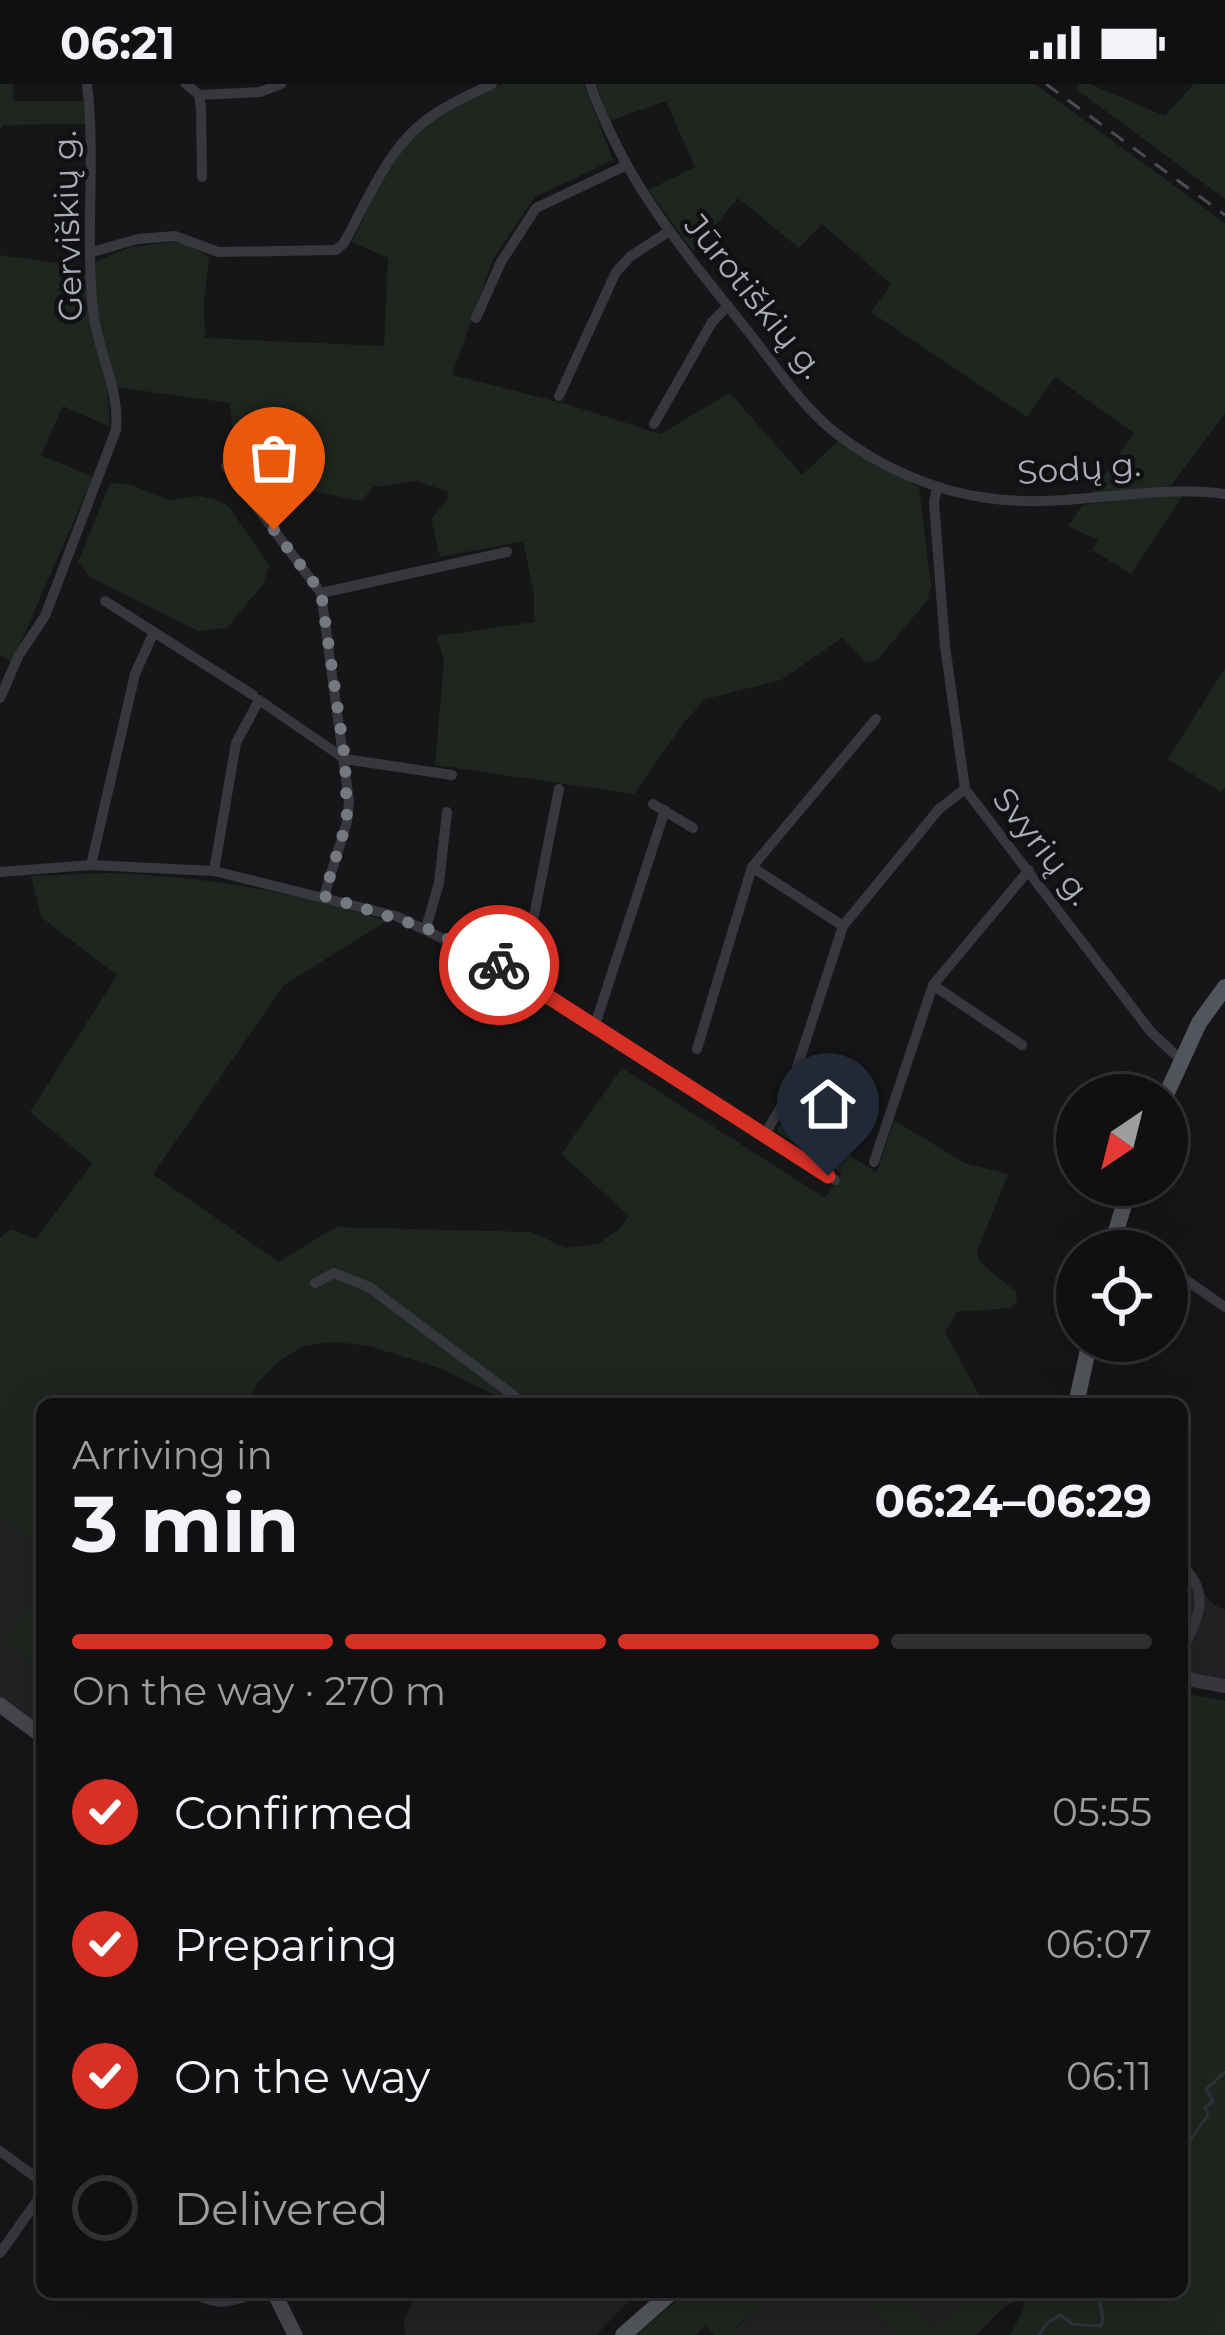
<!DOCTYPE html>
<meta charset="utf-8">
<style>
:root{--surface:#101012;--page:#19191b;--text:#f1f3f6;--muted:#9c9d9f;--line:#303032;--accent:#d93025}
body{margin:0;font-family:Montserrat,sans-serif;background:var(--page);color:var(--text);height:100vh;display:flex;flex-direction:column;font-size:45px;white-space:nowrap}
*{box-sizing:border-box;margin:0}
p{font-size:39px;color:var(--muted)}
.icon{flex:none;width:66px;height:66px;fill:none;stroke:currentColor;stroke-width:2;stroke-linecap:round;stroke-linejoin:round}
.map{position:relative;flex:1;overflow:hidden}
.details{position:absolute;left:36px;top:1314px;width:1152px;height:900px;display:flex;flex-direction:column;background:var(--surface);border-radius:18px;box-shadow:0 12px 48px #0002,0 0 0 3px var(--line)}
.details>*{flex:none}
.needle{width:78px;rotate:215deg}
.tools{position:absolute;left:1056px;top:990px;display:grid;gap:24px}
.tools a{display:grid;place-items:center;width:132px;height:132px;border-radius:50%;background:var(--surface);box-shadow:0 12px 48px #0002,0 0 0 3px var(--line);font-size:60px}
.pin{position:absolute;display:grid;place-items:center;width:102px;height:102px;color:#fff;margin:-123px -51px;border-radius:50% 50% 50% 0;rotate:-45deg;box-shadow:0 0 12px #0007}
.pin .icon{rotate:45deg}
.courier{position:absolute;display:grid;place-items:center;width:120px;height:120px;margin:-60px;border:9px solid #d93025;border-radius:50%;background:#fff;color:#222;box-shadow:0 3px 15px #0007}
.overview em{font-style:normal;font-weight:700}
.overview div{display:flex;flex-direction:column-reverse}
.overview{display:flex;align-items:center;justify-content:space-between;height:204px;padding:0 36px}
h1{font-size:78px;font-weight:700;line-height:90px}
.bar{display:grid;grid-template-columns:repeat(4,1fr);gap:18px 12px;align-content:center;height:144px;padding:0 36px}
.bar i{height:15px;border-radius:9px;background:var(--line)}
.bar .selected{background:var(--accent)}
.bar p{grid-column:span 4}
ol{padding:0 36px;list-style:none}
li{display:flex;align-items:center;gap:36px;height:132px}
li p{margin-inline-start:auto}
li .icon{padding:12px;border-radius:50%;background:var(--accent);color:#fff;stroke-width:4}
li:last-child{color:var(--muted)}
li i{width:66px;height:66px;border:6px solid var(--line);border-radius:50%}
.status{display:flex;justify-content:space-between;align-items:center;height:84px;padding:0 60px;background:var(--surface);direction:ltr}
.status svg{height:33px;fill:currentColor}
.map>svg:first-child{display:block}
</style>
<div class="status"><b>06:21</b><svg viewBox="0 0 49 12"><path d="M0 12V9h3v3zM5 12V6h3v6zM10 12V3h3v9zM15 12V0h3v12zM26 1h20v11H26zM47 4h2v5h-2z"/></svg></div>
<div class="map">
<svg width="1225" height="2251" viewBox="0 0 1225 2251">
<rect width="100%" height="100%" fill="#161618"/>
<g fill="#222225">
<polygon points="0,1433 42,1464 42,1506 4,1558 42,1586 42,1645 0,1613"/>
<polygon points="1182,1486 1214,1521 1225,1526 1225,1595 1182,1587"/>
<polygon points="417,2208 638,2208 596,2251 406,2251 403,2239"/>
<polygon points="779,2208 857,2208 896,2251 740,2251 735,2245"/>
<polygon points="900,2208 974,2208 934,2248"/>
</g>
<g fill="#1e261f">
<polygon points="0,0 13,0 13,17 85,17 86,40 3,41 0,46"/>
<path d="M 502,0 L 584,0 L 613,76 L 535,113 L 493,175 L 452,291 L 570,321 L 660,350 L 730,309 L 802,391 L 838,357 L 919,403 L 931,502 L 927,517 L 878,575 L 866,579 L 842,554 L 781,596 L 706,615 L 685,637 L 634,710 L 435,681 L 444,577 L 437,552 L 534,538 L 534,511 L 523,457 L 440,473 L 431,435 L 447,417 L 448,408 L 416,397 L 373,403 L 362,417 L 297,404 L 266,427 L 236,390 L 230,319 L 107,302 L 110,343 L 63,322 L 41,371 L 93,393 L 12,578 L 0,571 L 0,171 L 85,183 L 127,164 L 171,158 L 186,160 L 209,173 L 204,219 L 205,254 L 384,262 L 388,174 L 352,158 C 370,123 385,80 413,52 C 437,28 472,15 502,0 Z"/>
<polygon points="596,0 1035,0 1225,139 1225,329 1171,402 1091,410 1134,349 1055,293 1027,333 871,228 891,200 822,140 799,164 738,114 693,167 648,106 695,83 666,17 610,37"/>
<polygon points="1080,0 1090,0 1165,32 1194,0 1225,0 1225,115 1076,5"/>
<polygon points="117,399 132,401 169,416 199,412 220,417 229,423 269,481 263,500 227,544 198,547 90,493 78,478 110,400"/>
<polygon points="1183,411 1131,490 1092,466 1098,456 1068,442 1083,421 1136,413"/>
<polygon points="1225,584 1225,703 1221,708 1168,675"/>
<path d="M 106,789 C 203,792 294,807 387,837 L 284,901 L 153,1090 L 279,1178 L 336,1143 L 530,1148 L 567,1164 L 599,1159 L 617,1147 L 629,1132 L 561,1070 L 622,984 L 825,1114 L 842,1090 L 777,1048 L 785,1030 L 877,1089 L 894,1036 L 964,1079 L 1008,1090 L 977,1167 L 980,1178 L 1016,1208 L 1017,1217 L 1011,1224 L 957,1228 L 945,1248 L 984,1320 L 899,1320 L 886,1312 L 881,1320 L 515,1320 L 439,1284 L 369,1262 L 335,1258 L 303,1262 L 282,1275 L 258,1298 L 247,1320 L 42,1320 L 42,1464 L 0,1433 L 0,1154 L 11,1145 L 36,1155 L 92,1079 L 30,1028 L 117,891 L 41,833 L 31,792 Z"/>
<polygon points="42,1506 42,1586 4,1558"/>
<polygon points="1182,1609 1225,1617 1225,2251 1010,2251 1025,2222 1021,2215 1005,2222 976,2251 896,2251 858,2208 900,2208 934,2248 974,2208 1182,2208"/>
<polygon points="688,2208 779,2208 735,2244 740,2251 714,2251 706,2242 695,2251 634,2251"/>
</g>
<g fill="none" stroke-linecap="round" stroke-linejoin="round">
<g stroke="#2c353c" stroke-width="3">
<polyline points="1182,2068 1208,2031 1205,2024 1213,2017 1206,2005 1225,1988"/>
<polyline points="1039,2251 1047,2239 1060,2231 1073,2240 1101,2242 1103,2235 1098,2208"/>
</g>
<g stroke="#37383d" stroke-width="10">
<polyline points="186,0 199,11 201,24 202,93"/>
<path d="M 590,0 C 627,102 681,163 747,246 C 775,281 801,322 837,350 C 880,383 934,407 987,414 C 1067,426 1145,399 1225,410"/>
<polyline points="199,11 260,8 281,0"/>
<path d="M 92,168 L 138,155 L 175,152 L 218,168 L 336,166 L 344,159 C 368,116 389,60 432,32 C 450,19 472,10 492,0"/>
<polyline points="476,234 501,178 536,124 625,82"/>
<polyline points="559,312 616,188 631,172 668,148"/>
<polyline points="654,340 712,238 728,222"/>
<polyline points="226,382 321,509 349,717 347,738 324,812"/>
<polyline points="937,404 934,418 945,562 965,705 1151,948 1181,976"/>
<polyline points="321,509 507,468"/>
<polyline points="105,517 253,611"/>
<path d="M 0,614 L 19,571 L 45,532 L 116,346 C 120,304 97,267 93,226 C 85,151 96,75 87,0"/>
<polyline points="653,720 693,744"/>
<polyline points="91,781 135,590 154,548"/>
<polyline points="752,783 843,842"/>
<polyline points="214,787 236,659 259,616 345,675 452,691"/>
<polyline points="0,788 91,781 214,787 396,832 510,887 835,1096"/>
<polyline points="426,844 439,799 447,728"/>
<polyline points="510,887 533,837 559,705"/>
<polyline points="933,901 1022,961"/>
<polyline points="595,941 665,726"/>
<polyline points="697,965 752,783 876,635"/>
<polyline points="765,1050 788,1011 843,842 939,725 965,705"/>
<polyline points="874,1078 933,901 1029,786"/>
<polyline points="1113,1153 1140,1167"/>
<polyline points="1167,1183 1225,1223"/>
<polyline points="315,1199 334,1189 369,1203 525,1320"/>
<path d="M 1182,1482 C 1212,1509 1198,1535 1182,1566"/>
<polyline points="0,2067 42,2098"/>
<polyline points="0,2169 42,2110"/>
<path d="M 194,2208 C 218,2225 234,2216 259,2208"/>
</g>
<polyline stroke="#37383d" stroke-width="14" points="1182,1594 1225,1602"/>
<g stroke="#45474d" stroke-width="15">
<polyline points="0,1621 42,1652"/>
<polyline points="274,2208 295,2251"/>
</g>
<g stroke="#53555c" stroke-width="16">
<polyline points="1166,1011 1199,939 1225,903"/>
<polyline points="1110,1167 1130,1101"/>
<polyline points="1076,1320 1090,1257"/>
<polyline points="623,2251 672,2208"/>
</g>
<polyline stroke="#4a4c52" stroke-width="3" stroke-dasharray="15 12" stroke-linecap="butt" points="1046,0 1225,131"/>
</g>
<g fill="none" stroke-linecap="round" stroke-linejoin="round">
<polyline stroke="#757880" stroke-width="12" stroke-dasharray="0 21.6" points="274,446 321,508 345,675 347,737 324,812 426,844 499,881"/>
<polyline stroke="#d93025" stroke-width="15" points="499,881 828,1092"/>
</g>
<g text-anchor="middle" dominant-baseline="central" stroke-width="9" stroke-linejoin="round" paint-order="stroke">
<g font-size="33" fill="#a8adb8" stroke="#111113">
<text transform="translate(67 142) rotate(-92)">Gerviškių g.</text>
<text transform="translate(755 212) rotate(51)">Jūrotiškių g.</text>
<text transform="translate(1079 384) rotate(-4)">Sodų g.</text>
<text transform="translate(1043 762) rotate(52)">Svyrių g.</text>
</g>
</g>
</svg>
<div class="tools">
<a><svg class="needle" viewBox="-14 -14 28 28"><path d="M0-13l5 13h-10z" fill="#e53935"/><path d="M0 13l5-13h-10z" fill="#9c9d9f"/></svg></a>
<a><svg class="icon" aria-label="locate" viewBox="0 0 24 24"><circle cx="12" cy="12" r="6"/><path d="M12 2v4M12 18v4M2 12h4M18 12h4"/></svg></a>
</div>
<div class="pin" style="left:274px;top:446px;background:#ea580c"><svg class="icon" aria-label="bag" viewBox="0 0 24 24"><path d="M5 8h14l-1 12H6zM9 8a3 3 0 0 1 6 0"/></svg></div>
<div class="pin" style="left:828px;top:1092px;background:#1f2937"><svg class="icon" aria-label="home" viewBox="0 0 24 24"><path d="M3 11l9-7 9 7M6 9v11h12V9"/></svg></div>
<div class="courier" style="left:499px;top:881px"><svg class="icon" aria-label="bike" viewBox="0 0 24 24"><circle cx="6" cy="16" r="4"/><circle cx="18" cy="16" r="4"/><path d="M6 16l4-8h5l3 8M10 8l3 8H6M13 5h3"/></svg></div>
<section class="details">
<div class="overview"><div><h1>3 min</h1><p>Arriving in</p></div><em>06:24–06:29</em></div>
<div class="bar"><i class="selected"></i><i class="selected"></i><i class="selected"></i><i></i><p>On the way · 270 m</p></div>
<ol>
<li><svg class="icon" aria-label="check" viewBox="0 0 24 24"><path d="M5 12l5 5 9-10"/></svg>Confirmed<p>05:55</p></li>
<li><svg class="icon" aria-label="check" viewBox="0 0 24 24"><path d="M5 12l5 5 9-10"/></svg>Preparing<p>06:07</p></li>
<li><svg class="icon" aria-label="check" viewBox="0 0 24 24"><path d="M5 12l5 5 9-10"/></svg>On the way<p>06:11</p></li>
<li><i></i>Delivered</li>
</ol>
</section>
</div>
